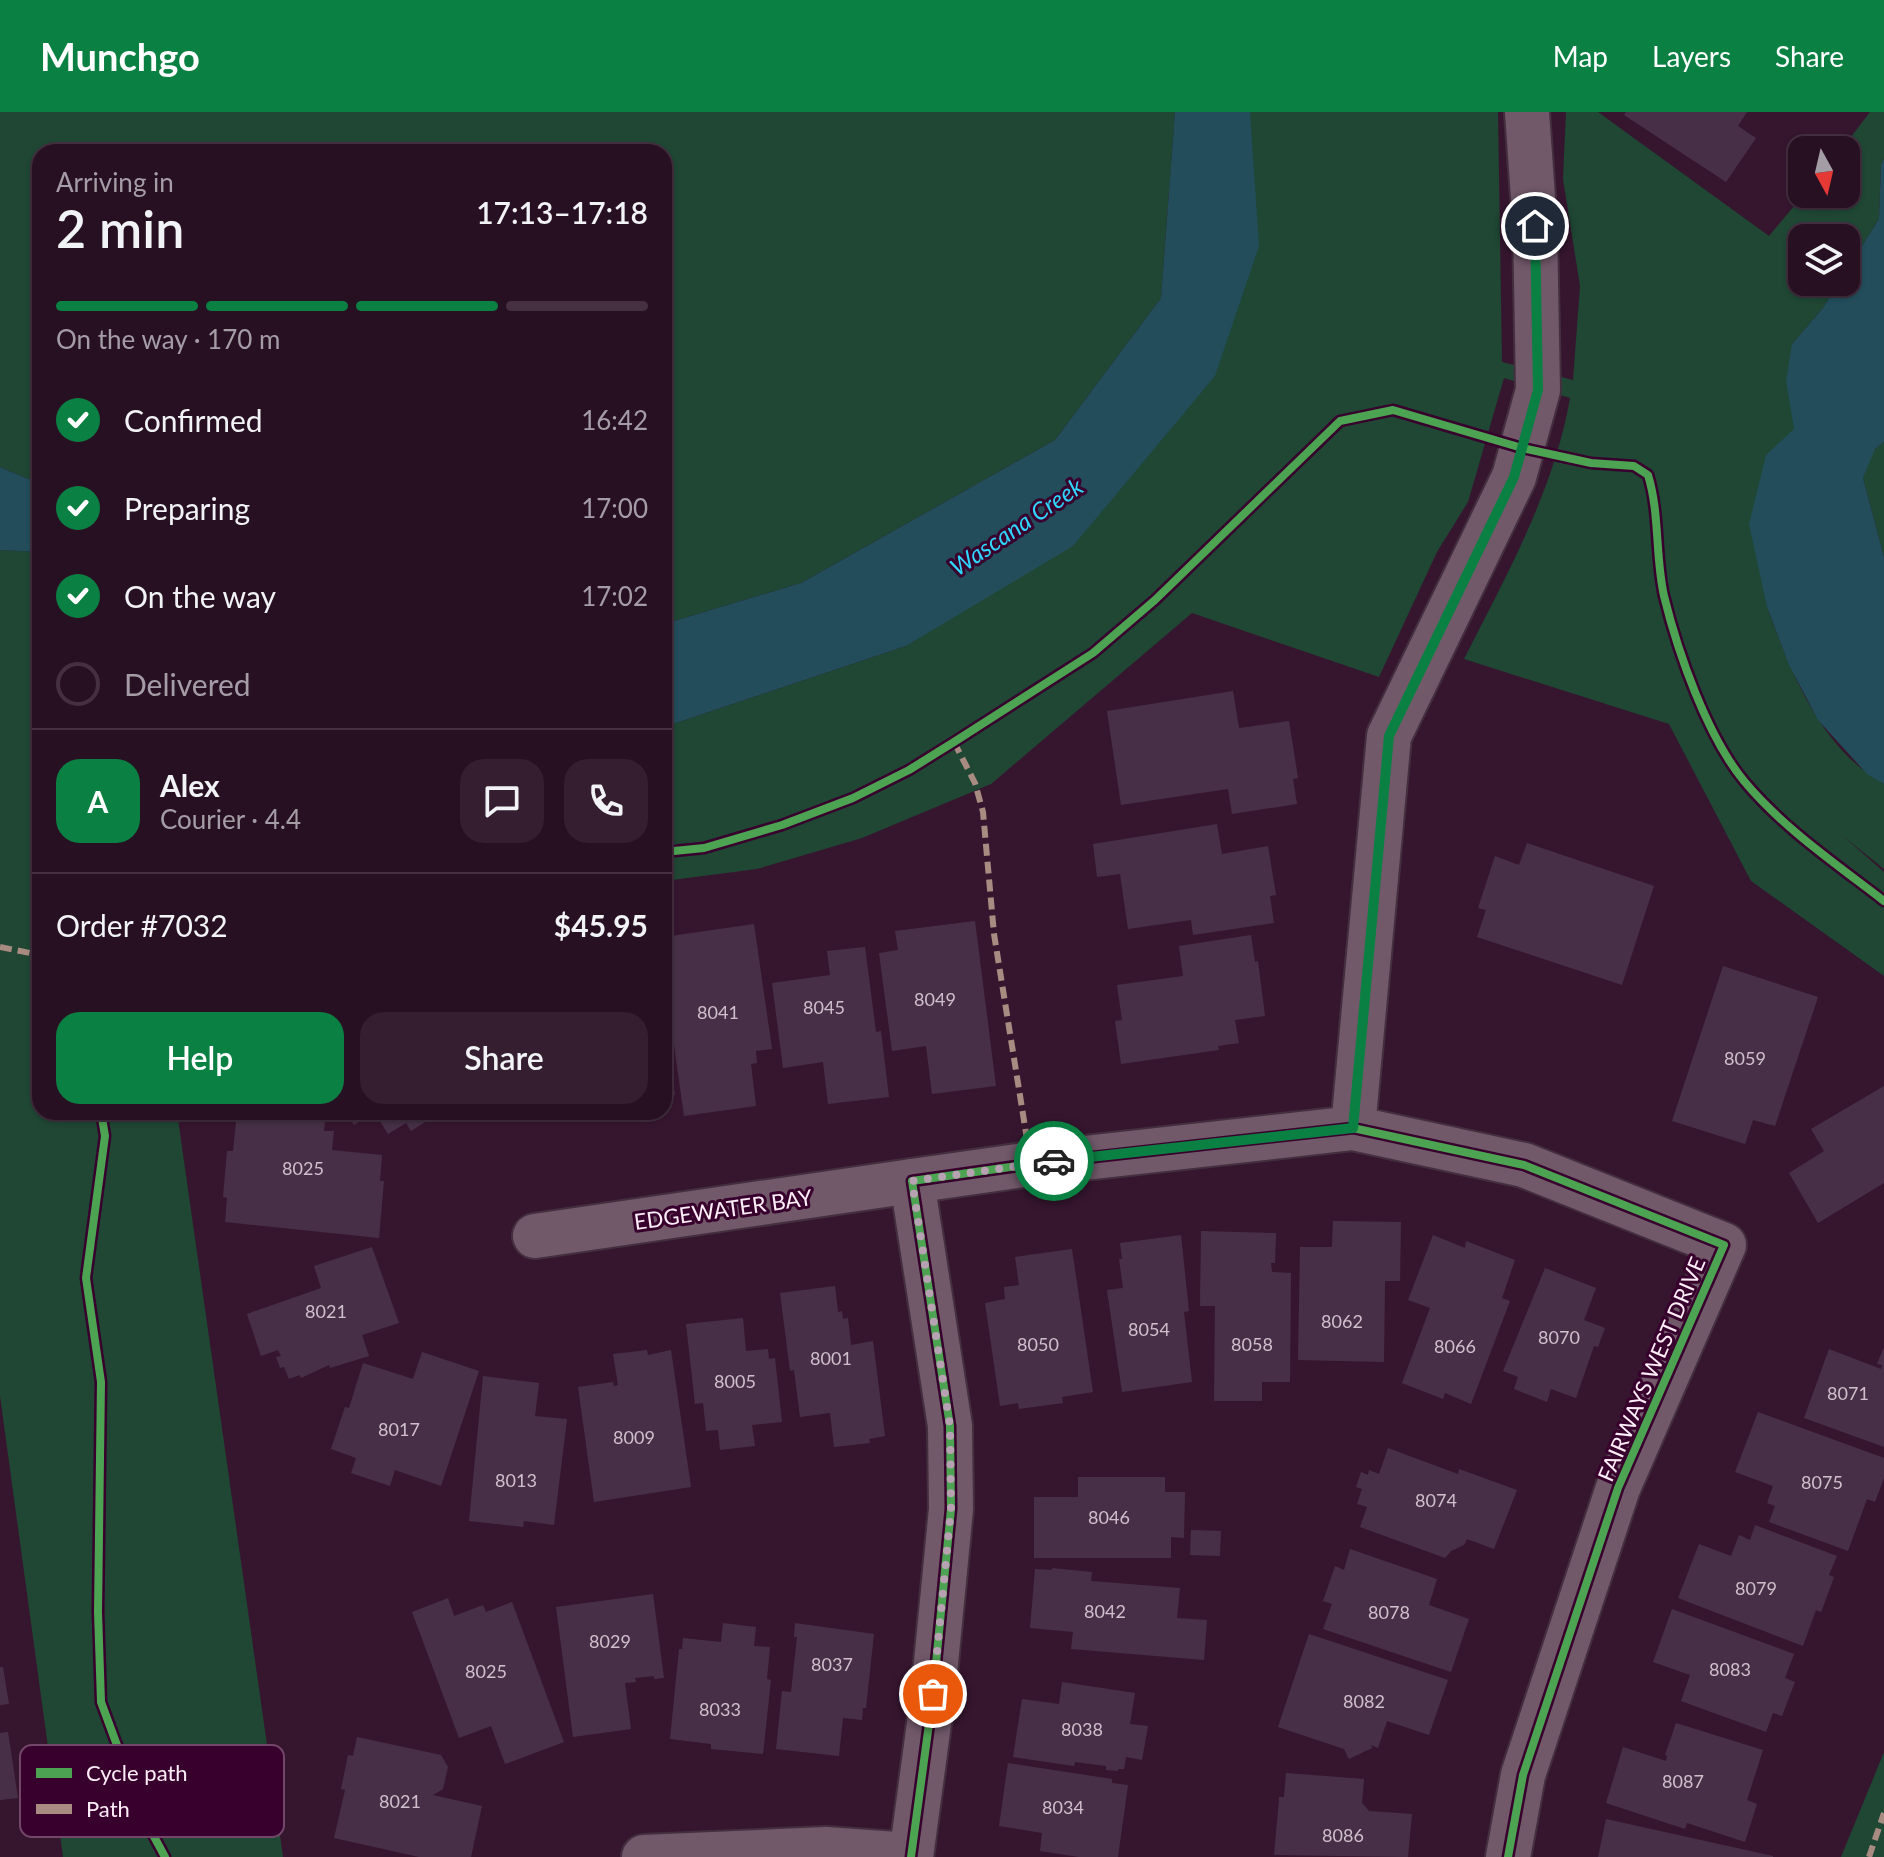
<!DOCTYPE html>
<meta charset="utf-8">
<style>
:root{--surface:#281023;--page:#341e30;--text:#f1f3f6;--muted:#a59da6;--line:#443041;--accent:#0b8043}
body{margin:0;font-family:Lato,sans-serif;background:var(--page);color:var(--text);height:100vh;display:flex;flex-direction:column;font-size:30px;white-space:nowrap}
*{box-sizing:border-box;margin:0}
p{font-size:26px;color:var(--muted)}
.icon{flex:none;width:44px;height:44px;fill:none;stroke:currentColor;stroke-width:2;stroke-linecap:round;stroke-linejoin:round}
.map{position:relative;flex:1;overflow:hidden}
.side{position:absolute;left:32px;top:32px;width:640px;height:976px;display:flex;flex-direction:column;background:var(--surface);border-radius:24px;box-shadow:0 2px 6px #0004,0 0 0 2px var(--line)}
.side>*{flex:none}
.needle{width:52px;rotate:172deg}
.tools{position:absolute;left:1788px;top:24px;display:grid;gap:16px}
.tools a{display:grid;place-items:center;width:72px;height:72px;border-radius:16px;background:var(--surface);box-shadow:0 2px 6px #0004,0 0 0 2px var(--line);font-size:40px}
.pin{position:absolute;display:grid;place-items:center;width:68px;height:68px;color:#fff;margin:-34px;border:4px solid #fff;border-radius:50%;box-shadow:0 2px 8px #0007}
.courier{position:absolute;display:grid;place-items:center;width:80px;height:80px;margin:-40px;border:6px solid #0b8043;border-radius:50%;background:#fff;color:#222;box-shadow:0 2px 10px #0007}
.summary em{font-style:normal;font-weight:600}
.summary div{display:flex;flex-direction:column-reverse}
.summary{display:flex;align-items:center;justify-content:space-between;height:136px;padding:0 24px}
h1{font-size:52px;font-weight:600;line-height:60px}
.bar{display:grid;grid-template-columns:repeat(4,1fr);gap:12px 8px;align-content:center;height:96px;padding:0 24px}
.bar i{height:10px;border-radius:6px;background:var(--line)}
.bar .current{background:var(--accent)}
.bar p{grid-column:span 4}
.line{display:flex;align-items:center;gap:20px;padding:0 24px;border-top:2px solid var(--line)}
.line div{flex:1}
.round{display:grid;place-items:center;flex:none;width:84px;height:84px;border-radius:24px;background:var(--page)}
ol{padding:0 24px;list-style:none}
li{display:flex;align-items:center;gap:24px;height:88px}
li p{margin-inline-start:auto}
li .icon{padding:8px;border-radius:50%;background:var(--accent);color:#fff;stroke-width:4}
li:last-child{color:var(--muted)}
li i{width:44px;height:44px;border:4px solid var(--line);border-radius:50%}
.button{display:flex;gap:16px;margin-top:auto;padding:16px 24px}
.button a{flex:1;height:92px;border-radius:24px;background:var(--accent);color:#fff;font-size:32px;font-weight:600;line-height:92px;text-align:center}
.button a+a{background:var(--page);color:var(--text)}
header{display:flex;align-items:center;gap:48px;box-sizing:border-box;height:112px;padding:0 40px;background:var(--accent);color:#fff}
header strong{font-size:38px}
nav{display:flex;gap:44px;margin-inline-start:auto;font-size:28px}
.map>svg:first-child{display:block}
</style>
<header>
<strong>Munchgo</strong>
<nav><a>Map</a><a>Layers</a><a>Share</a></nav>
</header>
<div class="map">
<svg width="1884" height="1745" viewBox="0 0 1884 1745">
<rect width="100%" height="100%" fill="#36162f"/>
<g fill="#1f4734">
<path d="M 0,0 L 1498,0 L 1502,250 L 1573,268 L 1580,174 L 1563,67 L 1566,0 L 1598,0 L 1769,124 L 1804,82 L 1846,82 L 1846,38 L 1841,38 L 1870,0 L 1884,0 L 1884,47 L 1881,52 L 1879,107 L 1846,159 L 1846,126 L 1802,126 L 1802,170 L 1839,170 L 1823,196 L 1792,232 L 1875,337 L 1884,330 L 1884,445 L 1863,366 L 1767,495 C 1791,560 1820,636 1884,672 L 1884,757 L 1843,724 L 1884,760 L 1884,864 L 1751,769 L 1669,612 L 1464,547 C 1506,464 1554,379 1570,286 L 1504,266 L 1468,390 L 1437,440 L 1379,565 L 1192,501 L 991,672 L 862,726 L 757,757 L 664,769 L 664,615 L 906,534 L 1215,264 L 1175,1 L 1161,186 L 1055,328 L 801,471 L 664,512 L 664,40 L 40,40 L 40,372 L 0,355 Z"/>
<polygon points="0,438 40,440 40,1000 177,1000 283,1745 63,1745 0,1284"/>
<polygon points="1884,1640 1884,1745 1841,1745"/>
</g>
<g fill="#234d5b">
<polygon points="1175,0 1250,0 1259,134 1215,264 1073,434 906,534 664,615 664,512 801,471 1055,328 1161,186"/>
<polygon points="1884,47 1884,330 1875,337 1863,366 1884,445 1884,672 1867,662 1818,608 1789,553 1767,495 1749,412 1766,343 1794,317 1786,269 1792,232 1823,196 1839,170 1846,170 1846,159 1879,107 1881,52"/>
<polygon points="0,355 40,372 40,440 0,438"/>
</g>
<g fill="#473047">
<polygon points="1626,0 1747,0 1738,14 1756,26 1726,70 1624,3"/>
<polygon points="1233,579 1239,616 1289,609 1298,666 1293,667 1297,692 1232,702 1228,677 1121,693 1107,599"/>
<polygon points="1217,712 1222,742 1268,734 1276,783 1270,784 1274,811 1193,823 1191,808 1128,817 1120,762 1097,765 1093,732"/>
<polygon points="1527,731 1654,774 1622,873 1477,825 1486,798 1478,796 1495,744 1519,753"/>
<polygon points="975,809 996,974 932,982 926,934 892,939 879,841 898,838 895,819"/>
<polygon points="754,812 772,937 756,939 757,951 751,952 756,994 684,1004 664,862 664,825"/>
<polygon points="1251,823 1255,850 1258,849 1265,904 1235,908 1239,931 1218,934 1219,938 1121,952 1115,909 1122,908 1117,873 1183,864 1179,834"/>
<polygon points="865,835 876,920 881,919 889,985 828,992 823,950 783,956 772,871 830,863 827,839"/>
<polygon points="1723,854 1818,885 1775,1014 1753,1008 1745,1032 1672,1009"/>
<polygon points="666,919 675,983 664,985 664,920"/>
<polygon points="1884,974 1884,1071 1818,1111 1789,1061 1824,1039 1811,1017"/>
<polygon points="237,1000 326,1000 324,1019 334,1019 332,1038 382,1043 380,1069 384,1069 379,1126 225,1110 227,1086 223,1085 227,1039 233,1039"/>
<polygon points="346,1000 441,1000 411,1019 406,1011 388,1022 374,1000 354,1013"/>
<polygon points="1333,1109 1401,1110 1400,1169 1385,1169 1384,1250 1298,1248 1300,1135 1332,1135"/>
<polygon points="1201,1119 1276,1121 1275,1151 1271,1151 1272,1160 1291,1161 1290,1270 1262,1270 1262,1289 1214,1289 1215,1194 1200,1194"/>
<polygon points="1181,1123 1189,1199 1184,1200 1192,1270 1122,1280 1107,1178 1123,1176 1119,1147 1122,1147 1120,1131"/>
<polygon points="1433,1123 1465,1136 1466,1129 1515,1148 1502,1186 1510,1189 1471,1292 1445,1281 1443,1287 1402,1271 1430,1196 1408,1188"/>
<polygon points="372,1135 399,1211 362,1223 369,1244 330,1256 329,1253 301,1266 300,1263 289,1267 284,1255 280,1256 276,1245 281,1244 278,1238 261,1244 247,1202 321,1176 314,1154"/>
<polygon points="1072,1137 1093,1280 1062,1285 1063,1291 1019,1297 1018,1291 1000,1294 985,1191 1005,1187 1004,1175 1019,1173 1015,1145"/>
<polygon points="1545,1156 1596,1176 1584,1208 1605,1216 1598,1235 1594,1234 1576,1286 1551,1277 1547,1290 1514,1277 1518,1265 1503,1259"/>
<polygon points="835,1174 838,1200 842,1199 843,1207 848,1206 851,1233 873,1229 885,1324 869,1327 870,1331 834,1335 830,1301 800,1305 794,1258 790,1259 780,1181"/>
<polygon points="743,1206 746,1239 768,1237 769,1247 775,1246 782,1310 752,1313 755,1334 720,1338 718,1318 706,1319 703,1291 695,1292 686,1212"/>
<polygon points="1884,1235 1884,1335 1804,1306 1829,1237 1881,1257 1882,1253 1877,1252"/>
<polygon points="647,1238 648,1243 671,1238 691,1375 594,1390 578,1275 613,1270 614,1274 618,1273 613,1242"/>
<polygon points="422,1240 479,1259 441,1374 395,1358 390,1374 351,1361 356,1346 331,1337 345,1295 349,1296 363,1251 413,1267"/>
<polygon points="483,1264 539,1271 535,1304 567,1307 554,1413 524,1409 523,1415 469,1409"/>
<polygon points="1758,1300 1884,1346 1884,1366 1875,1390 1867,1387 1848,1439 1769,1410 1775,1394 1767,1391 1773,1374 1735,1360"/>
<polygon points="1388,1336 1458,1362 1459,1357 1517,1378 1494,1437 1467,1427 1464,1433 1451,1439 1445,1446 1360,1415 1367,1395 1357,1392 1362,1377 1356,1375 1361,1360 1368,1363 1369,1358 1379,1362"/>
<polygon points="1078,1365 1165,1365 1165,1380 1185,1380 1184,1426 1171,1425 1171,1446 1034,1446 1034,1385 1078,1385"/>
<polygon points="1755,1413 1837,1444 1829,1463 1834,1465 1822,1498 1821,1500 1816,1498 1803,1534 1678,1486 1699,1432 1731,1444 1739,1423 1750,1428"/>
<polygon points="1191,1418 1221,1419 1220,1444 1190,1443"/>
<polygon points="1350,1437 1437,1467 1429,1493 1469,1507 1451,1560 1323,1517 1332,1492 1323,1489 1335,1454 1344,1458"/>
<polygon points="1052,1456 1092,1460 1091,1469 1180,1476 1177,1506 1207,1508 1204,1548 1071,1537 1073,1520 1030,1516 1035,1457 1052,1458"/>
<polygon points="653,1482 664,1566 654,1567 654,1564 635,1566 636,1570 625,1571 631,1617 573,1625 556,1495"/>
<polygon points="448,1486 454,1504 483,1493 486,1500 512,1490 564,1630 505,1652 491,1614 459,1626 412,1500"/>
<polygon points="1672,1497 1794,1542 1785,1566 1795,1570 1782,1604 1773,1601 1766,1620 1681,1589 1690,1563 1653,1550"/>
<polygon points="723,1511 756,1515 754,1534 770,1535 767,1567 771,1568 763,1642 711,1637 711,1632 670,1627 679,1537 682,1537 683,1526 721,1530"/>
<polygon points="795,1511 874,1522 866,1596 863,1596 862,1608 843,1606 839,1644 776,1637 782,1579 791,1580 797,1525 794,1525"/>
<polygon points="1309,1522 1448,1568 1429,1623 1387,1609 1378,1636 1371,1633 1372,1636 1349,1647 1344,1637 1278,1615"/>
<polygon points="0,1555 3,1555 9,1592 0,1593"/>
<polygon points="1062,1570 1135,1581 1130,1612 1148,1614 1142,1648 1126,1645 1124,1657 1118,1657 1118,1659 1106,1658 1106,1654 1075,1650 1074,1654 1013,1645 1022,1587 1059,1592"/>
<polygon points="1676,1611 1763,1638 1747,1688 1757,1692 1745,1730 1687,1711 1685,1717 1606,1691 1623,1635 1666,1649 1667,1644 1665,1643"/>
<polygon points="8,1620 18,1686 0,1688 0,1621"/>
<polygon points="357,1625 441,1643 448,1655 443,1677 433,1683 482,1694 471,1745 419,1745 334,1726 345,1678 341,1677 348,1643 353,1644"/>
<polygon points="1008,1651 1112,1667 1112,1671 1128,1673 1118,1745 1079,1745 1040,1739 1042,1721 999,1714"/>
<polygon points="1286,1661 1364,1667 1362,1691 1369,1699 1412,1702 1408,1745 1274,1743 1279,1688 1279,1685 1284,1685"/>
<polygon points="1606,1707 1773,1744 1773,1745 1598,1745"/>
</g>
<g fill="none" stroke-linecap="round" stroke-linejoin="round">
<g stroke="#442f3f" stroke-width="48">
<g id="minor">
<polyline points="1353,1016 1389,624 1514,365 1538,278 1535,114 1527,0"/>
<polyline points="535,1124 912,1069"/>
<polyline points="644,1745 826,1737 911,1743"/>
<polyline points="911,1745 933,1582 951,1397 950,1314 912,1069 1031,1052 1353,1016 1524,1053 1724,1133 1618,1376 1523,1663 1508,1745"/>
</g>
</g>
<use href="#minor" stroke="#71596a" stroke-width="44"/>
<g stroke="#a88b81" stroke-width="6" stroke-dasharray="12 6" stroke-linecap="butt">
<polyline points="954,630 975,671 983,700 994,822 1031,1052"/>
<polyline points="0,835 40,843"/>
<polyline points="1869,1745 1884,1701"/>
</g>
<g stroke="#38002d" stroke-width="13">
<g id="cycleway">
<path d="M 664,740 L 704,736 L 782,713 L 853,686 L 909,658 L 954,630 L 1093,541 L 1155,488 L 1340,309 L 1393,298 L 1522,336 L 1591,351 L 1634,354 L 1648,363 C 1660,402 1655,444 1664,484 C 1678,541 1707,624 1744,669 C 1783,716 1836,752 1884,789"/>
<polyline points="101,1000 105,1024 86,1166 101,1270 98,1500 101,1590 144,1706 165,1745"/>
<polyline points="911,1745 933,1582 951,1397 950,1314 912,1069 1031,1052 1353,1016 1524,1053 1724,1133 1618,1376 1523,1663 1508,1745"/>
</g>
</g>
<use href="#cycleway" stroke="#4ca352" stroke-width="8"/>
</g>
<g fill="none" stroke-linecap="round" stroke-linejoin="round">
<polyline stroke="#b7a2b1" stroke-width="8" stroke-dasharray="0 14.4" points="933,1582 951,1397 950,1314 912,1069 1054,1049"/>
<polyline stroke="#0b8043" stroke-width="10" points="1054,1049 1353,1016 1389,624 1514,365 1538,278 1535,114"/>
</g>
<g text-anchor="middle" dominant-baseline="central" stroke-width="6" stroke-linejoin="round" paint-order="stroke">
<g font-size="18" fill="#cfbecb">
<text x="935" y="887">8049</text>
<text x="824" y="895">8045</text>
<text x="718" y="900">8041</text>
<text x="1745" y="946">8059</text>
<text x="303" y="1056">8025</text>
<text x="326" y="1199">8021</text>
<text x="1342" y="1209">8062</text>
<text x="1149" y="1217">8054</text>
<text x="1559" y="1225">8070</text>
<text x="1038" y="1232">8050</text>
<text x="1252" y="1232">8058</text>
<text x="1455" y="1234">8066</text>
<text x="831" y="1246">8001</text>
<text x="735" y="1269">8005</text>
<text x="1848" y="1281">8071</text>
<text x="399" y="1317">8017</text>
<text x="634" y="1325">8009</text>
<text x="516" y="1368">8013</text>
<text x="1822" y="1370">8075</text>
<text x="1436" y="1388">8074</text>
<text x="1109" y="1405">8046</text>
<text x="1756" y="1476">8079</text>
<text x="1105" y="1499">8042</text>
<text x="1389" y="1500">8078</text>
<text x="610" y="1529">8029</text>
<text x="832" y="1552">8037</text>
<text x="1730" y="1557">8083</text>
<text x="486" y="1559">8025</text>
<text x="1364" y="1589">8082</text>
<text x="720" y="1597">8033</text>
<text x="1082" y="1617">8038</text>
<text x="1683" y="1669">8087</text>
<text x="400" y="1689">8021</text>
<text x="1063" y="1695">8034</text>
<text x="1343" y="1723">8086</text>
</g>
<g font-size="22" fill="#fcedf7" stroke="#38002d">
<text transform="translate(723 1097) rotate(-8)">EDGEWATER BAY</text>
<text transform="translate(1651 1257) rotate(-67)">FAIRWAYS WEST DRIVE</text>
</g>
<g font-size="24" font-style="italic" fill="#30d7fd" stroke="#38002d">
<text transform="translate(1016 414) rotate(-34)">Wascana Creek</text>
</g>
</g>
<rect x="20" y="1633" width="264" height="92" rx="12" fill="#38002d" stroke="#73476a" stroke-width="2"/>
<rect x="36" y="1656" width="36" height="10" fill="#4ca352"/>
<rect x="36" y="1692" width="36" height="10" fill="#a88b81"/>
<g font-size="22" fill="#fcedf7">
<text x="86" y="1669">Cycle path</text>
<text x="86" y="1705">Path</text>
</g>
</svg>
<div class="tools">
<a><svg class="needle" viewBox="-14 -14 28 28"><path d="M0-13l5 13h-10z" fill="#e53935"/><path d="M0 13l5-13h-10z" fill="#a59da6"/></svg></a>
<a><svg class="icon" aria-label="layers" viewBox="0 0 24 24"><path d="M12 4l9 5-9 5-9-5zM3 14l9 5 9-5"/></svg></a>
</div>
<div class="pin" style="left:933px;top:1582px;background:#ea580c"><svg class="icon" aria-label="bag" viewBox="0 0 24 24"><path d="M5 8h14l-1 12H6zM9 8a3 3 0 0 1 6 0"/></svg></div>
<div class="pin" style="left:1535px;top:114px;background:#1f2937"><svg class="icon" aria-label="home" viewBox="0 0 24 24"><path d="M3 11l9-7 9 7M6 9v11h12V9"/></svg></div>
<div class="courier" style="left:1054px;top:1049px"><svg class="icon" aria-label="car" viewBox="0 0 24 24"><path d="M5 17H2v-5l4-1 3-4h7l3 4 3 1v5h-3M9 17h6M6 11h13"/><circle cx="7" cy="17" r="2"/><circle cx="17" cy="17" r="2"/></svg></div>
<section class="side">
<div class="summary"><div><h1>2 min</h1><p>Arriving in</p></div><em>17:13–17:18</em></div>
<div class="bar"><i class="current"></i><i class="current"></i><i class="current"></i><i></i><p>On the way · 170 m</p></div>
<ol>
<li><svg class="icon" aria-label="check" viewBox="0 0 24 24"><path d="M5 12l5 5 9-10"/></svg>Confirmed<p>16:42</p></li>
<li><svg class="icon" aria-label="check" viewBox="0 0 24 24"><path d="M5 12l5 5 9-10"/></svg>Preparing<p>17:00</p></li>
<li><svg class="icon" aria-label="check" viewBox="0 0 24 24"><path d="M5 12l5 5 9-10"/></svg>On the way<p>17:02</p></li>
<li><i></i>Delivered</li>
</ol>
<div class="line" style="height:144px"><b class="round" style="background:var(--accent);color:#fff">A</b><div><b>Alex</b><p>Courier · 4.4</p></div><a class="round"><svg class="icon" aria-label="chat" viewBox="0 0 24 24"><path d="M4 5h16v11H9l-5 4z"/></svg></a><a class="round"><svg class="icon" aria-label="phone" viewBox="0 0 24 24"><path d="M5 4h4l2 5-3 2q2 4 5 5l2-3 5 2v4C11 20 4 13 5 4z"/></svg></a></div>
<div class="line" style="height:104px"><div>Order #7032</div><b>$45.95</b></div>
<div class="button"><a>Help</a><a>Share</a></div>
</section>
</div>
